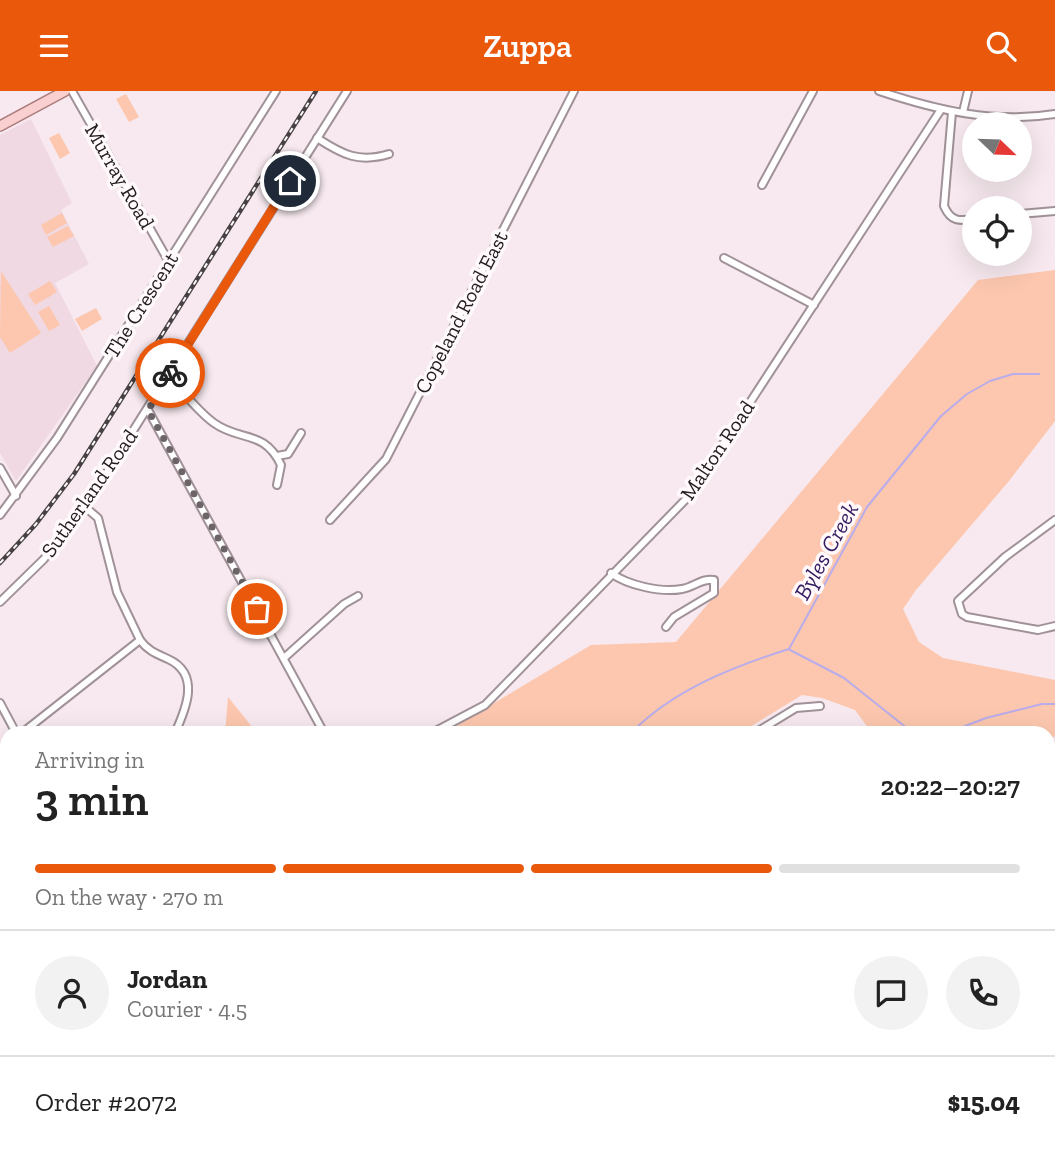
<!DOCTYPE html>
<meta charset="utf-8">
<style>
:root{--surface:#fff;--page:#f2f2f2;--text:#222;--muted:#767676;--line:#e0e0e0;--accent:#ea580c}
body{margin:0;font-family:"Zilla Slab",serif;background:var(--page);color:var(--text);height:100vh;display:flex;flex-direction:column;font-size:26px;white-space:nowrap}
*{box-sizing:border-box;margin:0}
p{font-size:23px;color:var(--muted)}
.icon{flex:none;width:38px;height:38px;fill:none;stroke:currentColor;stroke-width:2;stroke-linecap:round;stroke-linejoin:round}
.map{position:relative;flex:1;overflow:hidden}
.sheet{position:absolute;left:0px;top:635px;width:1055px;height:436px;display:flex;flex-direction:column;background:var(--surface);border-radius:21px 21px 0 0;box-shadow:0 7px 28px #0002}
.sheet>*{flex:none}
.needle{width:46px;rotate:113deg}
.fabs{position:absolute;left:962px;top:21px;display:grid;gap:14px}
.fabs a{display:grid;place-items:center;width:70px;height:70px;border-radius:50%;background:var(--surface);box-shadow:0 7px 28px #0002;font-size:35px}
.pin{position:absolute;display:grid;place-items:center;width:60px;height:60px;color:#fff;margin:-30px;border:4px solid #fff;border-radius:50%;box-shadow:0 2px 7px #0007}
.courier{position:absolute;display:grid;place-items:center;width:70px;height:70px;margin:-35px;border:5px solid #ea580c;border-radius:50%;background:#fff;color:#222;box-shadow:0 2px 9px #0007}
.head em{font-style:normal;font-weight:600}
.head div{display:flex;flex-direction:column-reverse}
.head{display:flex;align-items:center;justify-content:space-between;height:119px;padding:0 35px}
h1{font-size:46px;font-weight:600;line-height:52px}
.bar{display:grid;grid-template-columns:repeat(4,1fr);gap:10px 7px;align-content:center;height:84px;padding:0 35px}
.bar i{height:9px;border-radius:5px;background:var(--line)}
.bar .on{background:var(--accent)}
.bar p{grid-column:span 4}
.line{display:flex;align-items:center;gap:18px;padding:0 35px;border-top:2px solid var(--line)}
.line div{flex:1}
.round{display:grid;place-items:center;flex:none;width:74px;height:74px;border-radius:37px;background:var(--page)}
header{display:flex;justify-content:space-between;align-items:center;height:91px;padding:0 35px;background:var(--accent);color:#fff;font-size:32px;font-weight:600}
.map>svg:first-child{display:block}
</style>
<header><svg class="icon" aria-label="menu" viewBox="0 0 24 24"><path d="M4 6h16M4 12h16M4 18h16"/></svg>Zuppa<svg class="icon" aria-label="search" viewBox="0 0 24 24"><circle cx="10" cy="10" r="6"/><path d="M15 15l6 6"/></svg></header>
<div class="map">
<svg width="1055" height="1070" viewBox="0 0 1055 1070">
<rect width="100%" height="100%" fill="#f7e9ef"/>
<polygon fill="#f0d9e3" points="31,28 72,112 61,119 89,173 55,192 97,275 16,390 0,362 0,44"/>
<g fill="#fcc7ae">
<polygon points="126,3 139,26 129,31 116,8"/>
<polygon points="59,42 70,62 60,68 49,47"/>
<polygon points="62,122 67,132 46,144 41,134"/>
<polygon points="68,135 74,145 53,156 47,146"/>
<polygon points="1055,179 1055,330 1009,390 916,499 903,518 919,551 943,567 1055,589 1055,645 1048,649 1048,642 872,642 855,619 822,607 802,604 740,642 444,642 591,554 676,551 978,189"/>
<polygon points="1,180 41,242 10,262 0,246"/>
<polygon points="50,190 57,201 35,214 28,203"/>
<polygon points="49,215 60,234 49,240 38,221"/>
<polygon points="96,217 102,228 82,240 75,228"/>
<polygon points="228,606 257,642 225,642"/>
<polygon points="1048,748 1055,759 1055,963 1048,963"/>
<polygon points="1048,974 1055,975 1055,1070 0,1070 0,1058 7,1055 7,1064 1048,1064"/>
</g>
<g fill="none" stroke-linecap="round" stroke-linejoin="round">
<g stroke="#b9acea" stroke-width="2">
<polyline points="790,559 844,587 913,642"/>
<path d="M 631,642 C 673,599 732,576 789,558 L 867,416 L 941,325 L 967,303 L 990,290 L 1013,283 L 1039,283"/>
<polyline points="914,642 932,638 947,642 986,627 1042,613 1055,613"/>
<polyline points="120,1064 122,1070"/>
<polyline points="743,1070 750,1066"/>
</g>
<g stroke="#a09298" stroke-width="10">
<g id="street">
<polyline points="72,0 169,171"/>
<path d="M 879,0 C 936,19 994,33 1055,23"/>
<path d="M 952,21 L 944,115 C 951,131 959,130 975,128"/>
<polyline points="963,21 968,0"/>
<path d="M 317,47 C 343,64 359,72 389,63"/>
<polyline points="762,94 813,0"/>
<polyline points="1020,123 1055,120"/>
<polyline points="724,167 814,214"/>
<path d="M 168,285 C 183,300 197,320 214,332 C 240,351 264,338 281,374 L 277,394"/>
<polyline points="148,319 324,642"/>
<polyline points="277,365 288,363 301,342"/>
<polyline points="0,377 16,405"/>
<polyline points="0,424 57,347 276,0"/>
<polyline points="330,429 386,368 574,0"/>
<polyline points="1055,429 1005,466 958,510 962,523 967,526 1038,539 1055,535"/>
<path d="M 611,482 C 627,494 661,502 682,498 C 694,496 702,487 714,489 L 714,502 L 674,526 L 666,536"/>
<polyline points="0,511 44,468 85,416 347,0"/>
<path d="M 140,549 C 148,560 157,563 168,568 C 201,583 186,618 175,642"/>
<polyline points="284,567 344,513 358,505"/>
<polyline points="0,612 16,642"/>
<polyline points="22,642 140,549 117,501 98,427 85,416"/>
<polyline points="432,642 485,614 689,405 940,20"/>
<polyline points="755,642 796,617 820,615"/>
<polyline points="0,856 7,852"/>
<polyline points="0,890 7,894"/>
<polyline points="1048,966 1055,967"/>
</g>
</g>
<g stroke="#ab7c7c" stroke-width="12">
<polyline id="primary" points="0,35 65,0"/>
</g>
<use href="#street" stroke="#fff" stroke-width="6"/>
<use href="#primary" stroke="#facfcf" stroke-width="9"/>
<g stroke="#474143" stroke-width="4.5">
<polyline id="rail" points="0,472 36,433 74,383 316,0"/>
</g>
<use href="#rail" stroke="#fff9fb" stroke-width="2" stroke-dasharray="5" stroke-linecap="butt"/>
</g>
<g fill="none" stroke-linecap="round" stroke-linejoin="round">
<polyline stroke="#6c6467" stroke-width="7" stroke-dasharray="0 12.6" points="170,282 148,319 257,518"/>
<polyline stroke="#ea580c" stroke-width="9" points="170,282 290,90"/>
</g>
<g text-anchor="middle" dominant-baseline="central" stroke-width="7" stroke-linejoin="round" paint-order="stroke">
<g font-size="21" fill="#211c1e" stroke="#fff9fb">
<text transform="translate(120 85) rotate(60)">Murray Road</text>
<text transform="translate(141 214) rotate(-58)">The Crescent</text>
<text transform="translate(461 221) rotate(-63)">Copeland Road East</text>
<text transform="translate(717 359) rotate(-56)">Malton Road</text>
<text transform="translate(89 402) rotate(-55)">Sutherland Road</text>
</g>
<g font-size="23" font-style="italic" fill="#321a60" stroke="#fff9fb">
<text transform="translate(826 460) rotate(-61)">Byles Creek</text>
</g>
</g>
</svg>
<div class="fabs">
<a><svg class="needle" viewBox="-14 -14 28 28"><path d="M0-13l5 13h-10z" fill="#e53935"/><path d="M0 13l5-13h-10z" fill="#767676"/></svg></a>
<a><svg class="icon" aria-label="locate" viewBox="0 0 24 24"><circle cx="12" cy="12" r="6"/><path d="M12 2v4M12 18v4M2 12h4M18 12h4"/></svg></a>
</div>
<div class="pin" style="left:257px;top:518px;background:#ea580c"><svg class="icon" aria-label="bag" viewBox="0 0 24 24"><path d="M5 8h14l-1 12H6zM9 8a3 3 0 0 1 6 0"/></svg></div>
<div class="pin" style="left:290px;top:90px;background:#1f2937"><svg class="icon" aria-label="home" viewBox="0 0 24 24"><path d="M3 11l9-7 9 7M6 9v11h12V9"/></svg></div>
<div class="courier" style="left:170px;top:282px"><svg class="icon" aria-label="bike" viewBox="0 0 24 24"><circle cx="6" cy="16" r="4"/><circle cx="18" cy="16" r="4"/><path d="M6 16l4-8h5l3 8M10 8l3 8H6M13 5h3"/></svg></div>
<section class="sheet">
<div class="head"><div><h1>3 min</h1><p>Arriving in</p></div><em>20:22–20:27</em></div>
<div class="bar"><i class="on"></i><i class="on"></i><i class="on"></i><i></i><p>On the way · 270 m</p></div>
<div class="line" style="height:126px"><a class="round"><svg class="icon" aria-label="person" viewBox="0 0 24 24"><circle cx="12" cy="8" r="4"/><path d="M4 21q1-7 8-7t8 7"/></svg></a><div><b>Jordan</b><p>Courier · 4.5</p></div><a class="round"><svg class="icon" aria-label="chat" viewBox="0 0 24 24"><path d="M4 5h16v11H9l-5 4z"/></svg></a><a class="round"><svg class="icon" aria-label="phone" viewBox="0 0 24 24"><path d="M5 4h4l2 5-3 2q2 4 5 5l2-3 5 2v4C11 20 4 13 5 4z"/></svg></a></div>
<div class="line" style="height:91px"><div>Order #2072</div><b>$15.04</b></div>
</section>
</div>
